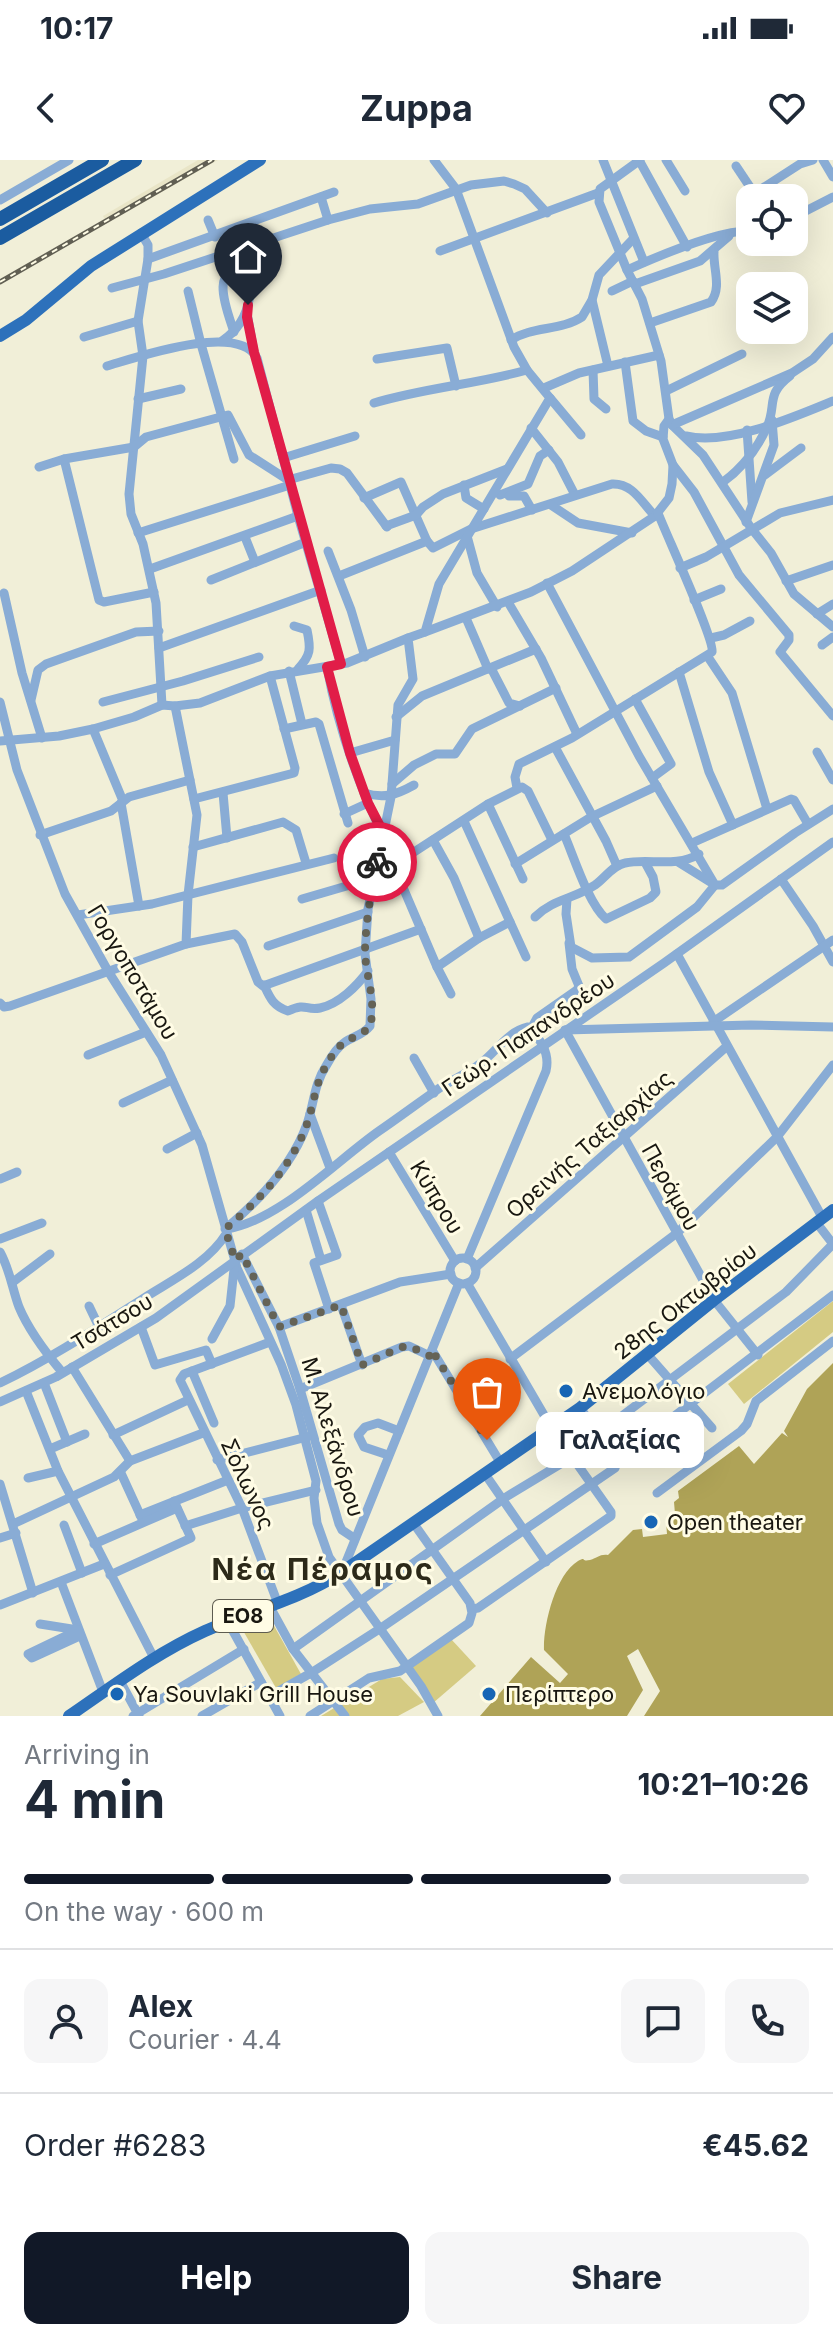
<!DOCTYPE html>
<meta charset="utf-8">
<style>
:root{--surface:#fff;--page:#f6f6f7;--text:#1f2937;--muted:#747a83;--line:#e0e1e3;--accent:#111827}
body{margin:0;font-family:Inter,sans-serif;background:var(--page);color:var(--text);height:100vh;display:flex;flex-direction:column;font-size:30px;white-space:nowrap}
*{box-sizing:border-box;margin:0}
p{font-size:26px;color:var(--muted)}
.icon{flex:none;width:44px;height:44px;fill:none;stroke:currentColor;stroke-width:2;stroke-linecap:round;stroke-linejoin:round}
.map{position:relative;height:1556px;overflow:hidden}
.sheet{display:flex;flex-direction:column;background:var(--surface);flex:1}
.sheet>*{flex:none}
.fabs{position:absolute;left:736px;top:24px;display:grid;gap:16px}
.fabs a{display:grid;place-items:center;width:72px;height:72px;border-radius:16px;background:var(--surface);box-shadow:0 8px 32px #0002;font-size:40px}
.pin{position:absolute;display:grid;place-items:center;width:68px;height:68px;color:#fff;margin:-82px -34px;border-radius:50% 50% 50% 0;rotate:-45deg;box-shadow:0 0 8px #0007}
.pin .icon{rotate:45deg}
.courier{position:absolute;display:grid;place-items:center;width:80px;height:80px;margin:-40px;border:6px solid #e11d48;border-radius:50%;background:#fff;color:#222;box-shadow:0 2px 10px #0007}
.bubble{position:absolute;height:56px;border-radius:16px;background:var(--surface);box-shadow:0 8px 32px #0002;font-size:26px;font-weight:700;line-height:56px;text-align:center}
.head em{font-style:normal;font-weight:700}
.head div{display:flex;flex-direction:column-reverse}
.head{display:flex;align-items:center;justify-content:space-between;height:136px;padding:0 24px}
h1{font-size:52px;font-weight:700;line-height:60px}
.bar{display:grid;grid-template-columns:repeat(4,1fr);gap:12px 8px;align-content:center;height:96px;padding:0 24px}
.bar i{height:10px;border-radius:6px;background:var(--line)}
.bar .on{background:var(--accent)}
.bar p{grid-column:span 4}
.line{display:flex;align-items:center;gap:20px;padding:0 24px;border-top:2px solid var(--line)}
.line div{flex:1}
.round{display:grid;place-items:center;flex:none;width:84px;height:84px;border-radius:16px;background:var(--page)}
.primary-button{display:flex;gap:16px;margin-top:auto;padding:16px 24px}
.primary-button a{flex:1;height:92px;border-radius:16px;background:var(--accent);color:#fff;font-size:32px;font-weight:700;line-height:92px;text-align:center}
.primary-button a+a{background:var(--page);color:var(--text)}
.status{display:flex;justify-content:space-between;align-items:center;height:56px;padding:0 40px;background:var(--surface);direction:ltr}
.status svg{height:22px;fill:currentColor}
header{display:flex;justify-content:space-between;align-items:center;height:104px;padding:0 24px;background:var(--surface);font-size:36px;font-weight:700}
.map>svg:first-child{display:block}
</style>
<div class="status"><b>10:17</b><svg viewBox="0 0 49 12"><path d="M0 12V9h3v3zM5 12V6h3v6zM10 12V3h3v9zM15 12V0h3v12zM26 1h20v11H26zM47 4h2v5h-2z"/></svg></div>
<header><svg class="icon" aria-label="back" viewBox="0 0 24 24"><path d="M15 5l-7 7 7 7"/></svg>Zuppa<svg class="icon" aria-label="heart" viewBox="0 0 24 24"><path d="M12 20l-8-8c-3-5 5-10 8-4 3-6 11-1 8 4z"/></svg></header>
<div class="map">
<svg width="833" height="1556" viewBox="0 0 833 1556">
<rect width="100%" height="100%" fill="#f1efd8"/>
<polygon fill="#e9e5c7" points="198,0 218,0 107,63 103,56"/>
<g fill="#d5cb83">
<polygon points="833,1141 833,1172 744,1244 728,1224"/>
<polygon points="268,1455 301,1514 276,1528 241,1467"/>
<polygon points="451,1479 476,1506 433,1543 407,1506"/>
<polygon points="400,1517 424,1542 398,1556 321,1556 382,1519"/>
</g>
<path fill="#afa357" d="M 833,1203 L 833,1556 L 644,1556 L 660,1531 L 638,1489 L 627,1496 L 643,1530 L 627,1556 L 480,1556 L 531,1497 L 560,1523 L 568,1514 L 544,1490 C 543,1466 555,1415 578,1401 C 587,1396 580,1402 590,1400 C 598,1398 599,1394 608,1395 L 633,1370 L 642,1369 L 643,1377 L 667,1374 L 666,1361 L 675,1354 L 674,1342 L 679,1338 L 678,1331 L 739,1286 L 754,1304 L 782,1273 L 788,1277 L 784,1271 L 807,1229 Z"/>
<g fill="none" stroke-linecap="round" stroke-linejoin="round">
<g stroke="#89acd5" stroke-width="9">
<polyline points="603,0 644,102"/>
<polyline points="639,0 687,87"/>
<polyline points="640,0 600,29 599,42 627,110 642,139 661,201 669,259 672,265 703,295 751,368 771,393 794,434 833,467"/>
<polyline points="666,0 685,31"/>
<polyline points="823,0 833,17"/>
<polyline points="736,6 756,36"/>
<polyline points="755,33 800,4 813,0"/>
<polyline points="321,37 328,60"/>
<polyline points="0,40 69,0"/>
<polyline points="794,57 833,37"/>
<polyline points="208,60 215,77"/>
<polyline points="141,73 148,85 148,99 138,161 143,196 129,334 131,354 143,384 156,443 162,545"/>
<polyline points="440,91 598,33"/>
<polyline points="148,99 334,32"/>
<path d="M 627,110 C 656,97 719,70 750,71"/>
<polyline points="635,124 700,101 729,76"/>
<polyline points="112,128 164,114 328,60 370,49 418,44 471,25 504,21 514,24 525,29 547,53"/>
<polyline points="188,131 201,184 234,299"/>
<polyline points="612,131 633,121"/>
<polyline points="592,140 608,206"/>
<polyline points="247,153 254,192"/>
<path d="M 650,163 L 711,142 C 722,127 713,109 714,92"/>
<path d="M 234,172 C 228,153 206,101 249,113"/>
<polyline points="84,177 138,161"/>
<path d="M 511,180 C 532,166 561,171 582,157 L 592,140 L 599,115 L 633,79"/>
<path d="M 222,181 C 256,158 253,122 246,85"/>
<polyline points="377,199 447,188 456,226"/>
<polyline points="625,202 633,261 646,271 663,277"/>
<path d="M 107,206 C 138,197 238,162 257,198 L 283,298"/>
<polyline points="593,210 594,239 606,249"/>
<polyline points="544,228 579,213 659,195"/>
<polyline points="666,231 742,194"/>
<polyline points="550,238 581,275"/>
<polyline points="138,239 181,229"/>
<path d="M 374,243 C 424,228 477,224 527,210"/>
<polyline points="672,265 792,213 813,199 833,177"/>
<polyline points="531,268 558,302 575,335"/>
<polyline points="747,270 752,342"/>
<path d="M 686,276 C 728,286 794,257 833,241"/>
<polyline points="64,299 99,440 104,442 154,432"/>
<polyline points="673,305 694,332 739,415 789,475 789,480 780,492 833,556"/>
<polyline points="39,307 64,299 134,287 146,277 228,255 249,295 288,320 331,308 340,309 347,313 387,367"/>
<polyline points="765,315 801,288"/>
<path d="M 723,322 C 742,308 757,289 767,267 C 777,245 765,235 790,216"/>
<polyline points="464,325 466,338 484,349"/>
<polyline points="500,335 528,324 540,296 549,290"/>
<polyline points="509,336 524,336 532,350"/>
<path d="M 364,338 L 401,322 L 427,381 L 433,388 L 471,369 L 612,324 C 633,323 642,343 655,356"/>
<polyline points="551,345 578,363 632,373"/>
<polyline points="298,356 283,298 355,276"/>
<polyline points="746,362 774,285 772,260"/>
<polyline points="386,366 416,355 423,347 443,334 507,309"/>
<polyline points="138,373 290,325"/>
<polyline points="467,376 477,413 497,447"/>
<polyline points="245,377 255,402"/>
<polyline points="328,391 351,450 365,497"/>
<polyline points="680,408 706,397 780,353 833,340"/>
<polyline points="150,409 298,356 341,504"/>
<polyline points="339,416 427,381"/>
<polyline points="211,420 306,382"/>
<polyline points="786,421 833,405"/>
<polyline points="547,423 639,596 715,725 722,725 795,673 833,649"/>
<polyline points="4,433 22,513 42,578"/>
<polyline points="694,440 721,429"/>
<polyline points="508,442 541,498 577,574"/>
<polyline points="817,454 833,444"/>
<polyline points="466,458 488,509"/>
<path d="M 294,466 L 307,470 C 311,489 311,495 298,509"/>
<polyline points="425,472 531,432 572,411 655,356 669,338 672,324 673,305 663,279 664,266 669,259"/>
<polyline points="711,478 724,475 750,461"/>
<polyline points="822,485 833,477"/>
<polyline points="159,488 321,430"/>
<polyline points="708,497 732,533 767,649"/>
<path d="M 327,507 C 335,552 349,597 367,640 C 372,651 377,665 384,674 C 391,684 397,688 398,701"/>
<polyline points="491,508 509,543 520,546"/>
<polyline points="289,511 302,564"/>
<polyline points="679,512 709,612 733,665"/>
<polyline points="635,539 671,604 652,618"/>
<polyline points="31,540 38,510 46,504 136,472 159,471"/>
<polyline points="0,542 17,610 65,734 108,811 161,895 202,985 237,1108 281,1204 296,1245 316,1321 314,1338 317,1363 329,1397 421,1526 438,1556"/>
<polyline points="103,542 183,521 259,497"/>
<polyline points="396,557 422,536 536,489"/>
<polyline points="93,569 123,641"/>
<polyline points="284,569 316,562 319,564 348,663"/>
<polyline points="0,581 59,576 93,569 134,557 162,545 175,546 200,543 270,516 347,503 408,478"/>
<polyline points="555,587 606,681 617,706"/>
<polyline points="817,592 833,620"/>
<polyline points="350,593 395,580"/>
<polyline points="392,624 414,605 436,594 455,594 472,569 556,528"/>
<path d="M 517,628 L 515,617 L 519,604 L 572,578 L 712,492 C 715,480 666,374 658,353"/>
<polyline points="223,633 227,678"/>
<path d="M 364,633 C 384,639 396,635 414,625"/>
<polyline points="194,639 294,613 295,608 270,516"/>
<polyline points="121,643 139,746"/>
<polyline points="488,644 523,719"/>
<polyline points="344,654 368,643"/>
<polyline points="464,661 526,797"/>
<path d="M 564,674 C 574,697 588,743 606,759 L 650,738 L 656,732 L 653,717 L 646,704"/>
<polyline points="40,675 111,651 129,637 190,620"/>
<polyline points="433,680 454,718 479,778"/>
<polyline points="692,683 791,639 794,640 808,664"/>
<polyline points="193,687 283,662 296,670 306,703"/>
<polyline points="393,704 437,807 451,834"/>
<polyline points="515,704 591,657 657,626"/>
<polyline points="781,719 813,766 833,802"/>
<polyline points="302,739 374,718 488,644 522,627 528,631 552,680"/>
<polyline points="567,739 566,754 571,787 592,798 629,797 697,747 715,725 678,702"/>
<polyline points="78,755 152,744 334,698"/>
<path d="M 535,757 C 553,739 574,739 595,725 C 605,718 613,705 625,703 C 649,698 676,708 699,694"/>
<polyline points="186,784 235,774 242,782 258,822 263,826 421,769"/>
<polyline points="268,786 368,752"/>
<polyline points="677,794 822,1057"/>
<polyline points="437,807 479,778 510,762"/>
<path d="M 264,825 C 270,838 273,846 288,851 C 307,842 305,851 320,848 C 339,844 357,826 368,811"/>
<polyline points="0,843 4,847 10,846 186,784 188,735 197,655 175,546"/>
<polyline points="713,862 833,780"/>
<polyline points="531,869 537,858 577,830 579,826 572,809 569,783"/>
<polyline points="565,870 714,1140 758,1195"/>
<polyline points="565,870 751,865 833,867"/>
<polyline points="88,895 146,872"/>
<polyline points="414,898 434,933"/>
<polyline points="123,943 172,920"/>
<polyline points="310,954 330,1008"/>
<polyline points="167,989 197,973"/>
<polyline points="389,992 455,1101"/>
<polyline points="0,1019 17,1012"/>
<polyline points="318,1041 337,1095 314,1103 329,1149"/>
<polyline points="306,1050 321,1100"/>
<polyline points="816,1062 833,1084"/>
<path d="M 225,1069 C 259,1041 292,1006 307,964 C 314,944 314,924 326,906 C 331,897 337,887 345,882 C 354,876 363,875 370,866 L 371,839 L 365,794 L 368,749 L 391,637 L 398,545 L 413,519 L 408,478 L 425,472 L 439,424 L 550,238 L 527,210 L 514,187 L 456,29 L 434,0"/>
<path d="M 227,1069 C 280,1060 335,1002 379,971 C 401,956 422,940 444,925 C 456,918 470,912 481,903 C 497,891 507,872 528,867 C 541,879 550,894 546,911 L 467,1099"/>
<polyline points="0,1079 42,1063"/>
<path d="M 0,1092 C 10,1110 12,1128 19,1147 C 29,1171 46,1193 62,1212"/>
<polyline points="242,1094 279,1167 300,1229 339,1364 342,1370 354,1378"/>
<circle cx="463" cy="1111" r="13"/>
<polyline points="475,1108 726,887"/>
<polyline points="13,1122 50,1094"/>
<polyline points="467,1123 551,1267 611,1352 611,1356 478,1448 472,1449"/>
<polyline points="341,1145 362,1205"/>
<polyline points="89,1146 99,1167"/>
<polyline points="141,1167 155,1205 206,1190 212,1204"/>
<polyline points="279,1167 400,1122 451,1114"/>
<polyline points="212,1179 230,1146 235,1100"/>
<polyline points="270,1182 184,1214 180,1220 242,1348 278,1444"/>
<polyline points="432,1190 500,1302"/>
<polyline points="648,1195 712,1268"/>
<polyline points="510,1199 677,1073 777,977 833,905"/>
<polyline points="72,1207 130,1301"/>
<polyline points="192,1211 214,1263"/>
<path d="M 0,1223 C 50,1199 97,1168 144,1138 C 172,1120 208,1103 226,1074"/>
<polyline points="44,1223 67,1282"/>
<polyline points="300,1229 402,1187 409,1186 430,1196"/>
<polyline points="26,1231 58,1311 154,1498"/>
<polyline points="0,1242 56,1217 156,1158 318,1041 664,803 833,682"/>
<polyline points="580,1248 618,1299"/>
<polyline points="598,1274 786,1132 833,1084"/>
<polyline points="113,1275 188,1240"/>
<polyline points="50,1289 85,1274"/>
<polyline points="388,1295 364,1287 358,1275 365,1267 378,1263 399,1271"/>
<polyline points="217,1300 307,1277"/>
<polyline points="121,1313 143,1361"/>
<polyline points="485,1314 546,1402"/>
<polyline points="28,1318 58,1311"/>
<polyline points="0,1324 33,1433"/>
<polyline points="657,1333 741,1271 747,1264 756,1241 833,1181"/>
<polyline points="140,1355 228,1320"/>
<polyline points="13,1364 114,1317 130,1301 203,1273"/>
<polyline points="64,1365 82,1413"/>
<polyline points="185,1366 242,1348 316,1330"/>
<polyline points="0,1378 16,1373"/>
<polyline points="94,1384 177,1348"/>
<polyline points="342,1412 459,1123"/>
<polyline points="110,1415 191,1378 174,1341"/>
<polyline points="61,1422 103,1532"/>
<polyline points="0,1445 104,1404"/>
<polyline points="270,1447 293,1489 345,1556"/>
<polyline points="228,1462 280,1556"/>
<polyline points="40,1464 78,1470"/>
<polyline points="78,1470 28,1494 32,1498 80,1476"/>
<polyline points="293,1489 506,1337 602,1279"/>
<polyline points="120,1521 139,1556"/>
<polyline points="270,1536 311,1513 381,1468 615,1308 618,1299 833,1135"/>
<polyline points="133,1556 244,1489"/>
<polyline points="202,1556 261,1522"/>
<polyline points="310,1556 369,1518 400,1511 469,1463 472,1453 470,1443 414,1364"/>
</g>
<g stroke="#2d71bb" stroke-width="12">
<polyline points="0,176 26,160 91,106 260,0"/>
<path d="M 69,1556 C 113,1526 156,1493 205,1471 C 251,1451 299,1440 342,1412 L 580,1248 L 714,1140 L 833,1050"/>
</g>
<g stroke="#1b5ca0" stroke-width="14">
<polyline points="0,59 102,0"/>
<polyline points="0,78 135,0"/>
</g>
<g stroke="#615f53" stroke-width="5">
<polyline id="rail" points="0,122 212,0"/>
</g>
<use href="#rail" stroke="#fffce5" stroke-width="2" stroke-dasharray="6" stroke-linecap="butt"/>
</g>
<g fill="none" stroke-linecap="round" stroke-linejoin="round">
<path stroke="#656356" stroke-width="8" stroke-dasharray="0 14.4" d="M 377,702 C 371,731 366,760 365,790 C 365,815 377,840 370,866 C 363,875 354,876 345,882 C 337,887 331,897 326,906 C 315,924 314,944 307,964 C 292,1006 259,1041 225,1069 L 235,1100 L 242,1094 L 279,1167 L 341,1145 L 362,1205 L 402,1187 L 409,1186 L 430,1196 L 432,1190 L 487,1280"/>
<polyline stroke="#e11d48" stroke-width="10" points="248,145 247,157 254,192 341,504 327,507 350,593 368,643 384,674 377,702"/>
</g>
<g fill="#1866b5" stroke="#fffce5" stroke-width="3">
<circle cx="566" cy="1231" r="8"/>
<circle cx="651" cy="1362" r="8"/>
<circle cx="117" cy="1534" r="8"/>
<circle cx="489" cy="1534" r="8"/>
</g>
<g text-anchor="middle" dominant-baseline="central" stroke-width="6" stroke-linejoin="round" paint-order="stroke">
<rect fill="#fffce5" stroke="#5e5c50" stroke-width="2" x="213" y="1440" width="60" height="32" rx="6"/>
<g font-size="20" font-weight="bold" fill="#191710">
<text x="243" y="1456">ΕΟ8</text>
</g>
<g font-size="22" fill="#191710" stroke="#fffce5">
<text transform="translate(133 812) rotate(59)">Γοργοποτάμου</text>
<text transform="translate(528 874) rotate(-34)">Γεώρ. Παπανδρέου</text>
<text transform="translate(589 984) rotate(-41)">Ορεινής Ταξιαρχίας</text>
<text transform="translate(671 1027) rotate(61)">Περάμου</text>
<text transform="translate(437 1037) rotate(59)">Κύπρου</text>
<text transform="translate(685 1141) rotate(-38)">28ης Οκτωβρίου</text>
<text transform="translate(112 1162) rotate(-31)">Τσάτσου</text>
<text transform="translate(333 1277) rotate(73)">Μ. Αλεξάνδρου</text>
<text transform="translate(248 1324) rotate(65)">Σόλωνος</text>
</g>
<g font-size="22" fill="#191710" stroke="#fffce5" text-anchor="start">
<text x="582" y="1231">Ανεμολόγιο</text>
<text x="667" y="1362">Open theater</text>
<text x="133" y="1534">Ya Souvlaki Grill House</text>
<text x="505" y="1534">Περίπτερο</text>
</g>
<g font-size="30" font-weight="bold" letter-spacing="2" fill="#2d2a19" stroke="#fffce5">
<text x="323" y="1409">Νέα Πέραμος</text>
</g>
</g>
</svg>
<div class="fabs">
<a><svg class="icon" aria-label="locate" viewBox="0 0 24 24"><circle cx="12" cy="12" r="6"/><path d="M12 2v4M12 18v4M2 12h4M18 12h4"/></svg></a>
<a><svg class="icon" aria-label="layers" viewBox="0 0 24 24"><path d="M12 4l9 5-9 5-9-5zM3 14l9 5 9-5"/></svg></a>
</div>
<div class="pin" style="left:487px;top:1280px;background:#ea580c"><svg class="icon" aria-label="bag" viewBox="0 0 24 24"><path d="M5 8h14l-1 12H6zM9 8a3 3 0 0 1 6 0"/></svg></div>
<div class="pin" style="left:248px;top:145px;background:#1f2937"><svg class="icon" aria-label="home" viewBox="0 0 24 24"><path d="M3 11l9-7 9 7M6 9v11h12V9"/></svg></div>
<div class="courier" style="left:377px;top:702px"><svg class="icon" aria-label="bike" viewBox="0 0 24 24"><circle cx="6" cy="16" r="4"/><circle cx="18" cy="16" r="4"/><path d="M6 16l4-8h5l3 8M10 8l3 8H6M13 5h3"/></svg></div>
<div class="bubble" style="left:536px;top:1252px;width:168px">Γαλαξίας</div>
</div>
<section class="sheet">
<div class="head"><div><h1>4 min</h1><p>Arriving in</p></div><em>10:21–10:26</em></div>
<div class="bar"><i class="on"></i><i class="on"></i><i class="on"></i><i></i><p>On the way · 600 m</p></div>
<div class="line" style="height:144px"><a class="round"><svg class="icon" aria-label="person" viewBox="0 0 24 24"><circle cx="12" cy="8" r="4"/><path d="M4 21q1-7 8-7t8 7"/></svg></a><div><b>Alex</b><p>Courier · 4.4</p></div><a class="round"><svg class="icon" aria-label="chat" viewBox="0 0 24 24"><path d="M4 5h16v11H9l-5 4z"/></svg></a><a class="round"><svg class="icon" aria-label="phone" viewBox="0 0 24 24"><path d="M5 4h4l2 5-3 2q2 4 5 5l2-3 5 2v4C11 20 4 13 5 4z"/></svg></a></div>
<div class="line" style="height:104px"><div>Order #6283</div><b>€45.62</b></div>
<div class="primary-button"><a>Help</a><a>Share</a></div>
</section>
